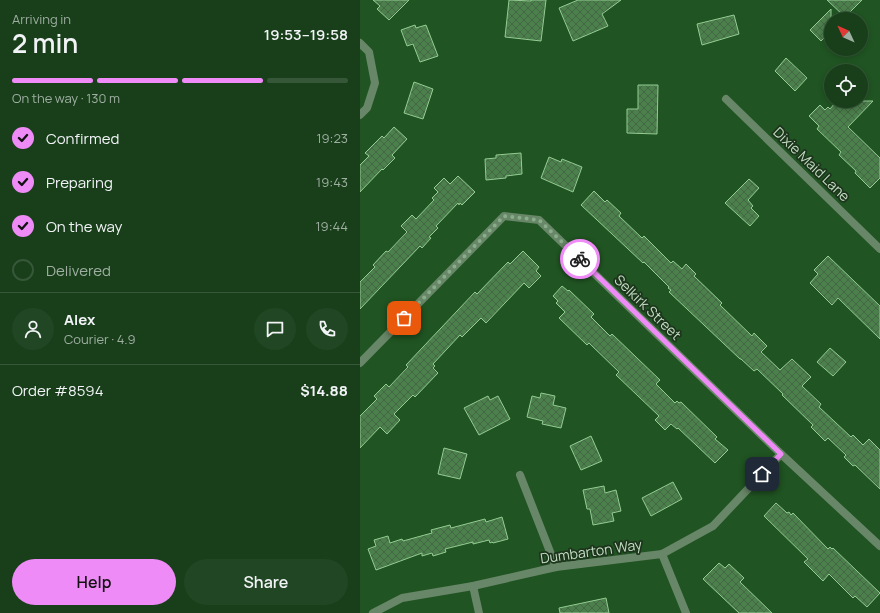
<!DOCTYPE html>
<meta charset="utf-8">
<style>
:root{--surface:#183f1a;--page:#214623;--text:#f1f3f6;--muted:#9fafa2;--line:#365839;--accent:#ef8bf7}
body{margin:0;font-family:Manrope,sans-serif;background:var(--page);color:var(--text);height:100vh;display:flex;flex-direction:column;font-size:15px;white-space:nowrap}
*{box-sizing:border-box;margin:0}
p{font-size:13px;color:var(--muted)}
.icon{flex:none;width:22px;height:22px;fill:none;stroke:currentColor;stroke-width:2;stroke-linecap:round;stroke-linejoin:round}
.map{position:relative;flex:1;overflow:hidden}
.details{display:flex;flex-direction:column;background:var(--surface);width:360px}
.details>*{flex:none}
.needle{width:26px;rotate:314deg}
.tools{position:absolute;left:464px;top:12px;display:grid;gap:8px}
.tools a{display:grid;place-items:center;width:44px;height:44px;border-radius:50%;background:var(--surface);box-shadow:0 2px 6px #0003,0 0 0 1px var(--line);font-size:20px}
.pin{position:absolute;display:grid;place-items:center;width:34px;height:34px;color:#fff;margin:-17px;border-radius:8px;box-shadow:0 2px 6px #0006}
.courier{position:absolute;display:grid;place-items:center;width:40px;height:40px;margin:-20px;border:3px solid #ef8bf7;border-radius:50%;background:#fff;color:#222;box-shadow:0 1px 5px #0007}
.headline em{font-style:normal;font-weight:600}
.headline div{display:flex;flex-direction:column-reverse}
.headline{display:flex;align-items:center;justify-content:space-between;height:68px;padding:0 12px}
h1{font-size:26px;font-weight:600;line-height:30px}
.bar{display:grid;grid-template-columns:repeat(4,1fr);gap:6px 4px;align-content:center;height:48px;padding:0 12px}
.bar i{height:5px;border-radius:3px;background:var(--line)}
.bar .current{background:var(--accent)}
.bar p{grid-column:span 4}
.line{display:flex;align-items:center;gap:10px;padding:0 12px;border-top:1px solid var(--line)}
.line div{flex:1}
.round{display:grid;place-items:center;flex:none;width:42px;height:42px;border-radius:21px;background:var(--page)}
ol{padding:0 12px;list-style:none}
li{display:flex;align-items:center;gap:12px;height:44px}
li p{margin-inline-start:auto}
li .icon{padding:4px;border-radius:50%;background:var(--accent);color:#111;stroke-width:4}
li:last-child{color:var(--muted)}
li i{width:22px;height:22px;border:2px solid var(--line);border-radius:50%}
.action{display:flex;gap:8px;margin-top:auto;padding:8px 12px}
.action a{flex:1;height:46px;border-radius:24px;background:var(--accent);color:#111;font-size:16px;font-weight:600;line-height:46px;text-align:center}
.action a+a{background:var(--page);color:var(--text)}
main{display:flex;flex:1;min-height:0}
.map>svg:first-child{display:block}
</style>
<main>
<section class="details">
<div class="headline"><div><h1>2 min</h1><p>Arriving in</p></div><em>19:53–19:58</em></div>
<div class="bar"><i class="current"></i><i class="current"></i><i class="current"></i><i></i><p>On the way · 130 m</p></div>
<ol>
<li><svg class="icon" aria-label="check" viewBox="0 0 24 24"><path d="M5 12l5 5 9-10"/></svg>Confirmed<p>19:23</p></li>
<li><svg class="icon" aria-label="check" viewBox="0 0 24 24"><path d="M5 12l5 5 9-10"/></svg>Preparing<p>19:43</p></li>
<li><svg class="icon" aria-label="check" viewBox="0 0 24 24"><path d="M5 12l5 5 9-10"/></svg>On the way<p>19:44</p></li>
<li><i></i>Delivered</li>
</ol>
<div class="line" style="height:72px"><a class="round"><svg class="icon" aria-label="person" viewBox="0 0 24 24"><circle cx="12" cy="8" r="4"/><path d="M4 21q1-7 8-7t8 7"/></svg></a><div><b>Alex</b><p>Courier · 4.9</p></div><a class="round"><svg class="icon" aria-label="chat" viewBox="0 0 24 24"><path d="M4 5h16v11H9l-5 4z"/></svg></a><a class="round"><svg class="icon" aria-label="phone" viewBox="0 0 24 24"><path d="M5 4h4l2 5-3 2q2 4 5 5l2-3 5 2v4C11 20 4 13 5 4z"/></svg></a></div>
<div class="line" style="height:52px"><div>Order #8594</div><b>$14.88</b></div>
<div class="action"><a>Help</a><a>Share</a></div>
</section>
<div class="map">
<svg width="520" height="613" viewBox="0 0 520 613">
<defs>
<pattern id="building-cross-hatch" width="8" height="8" patternUnits="userSpaceOnUse"><rect width="8" height="8" fill="#4b7f4b"/><path d="M0 0l8 8M0 8l8-8" fill="none" stroke="#446744"/></pattern>
</defs>
<rect width="100%" height="100%" fill="#205422"/>
<g fill="url(#building-cross-hatch)" stroke="#94cc93">
<polygon points="13,0 49,0 29,20 17,9 20,6"/>
<polygon points="149,0 171,1 171,0 186,0 181,41 145,37"/>
<polygon points="218,0 261,0 242,14 248,26 213,41 199,8"/>
<polygon points="467,0 502,0 485,17"/>
<polygon points="471,9 471,31 461,41 450,30"/>
<polygon points="374,15 379,34 342,45 337,24"/>
<polygon points="55,25 56,28 66,25 78,56 60,62 53,44 47,46 41,30"/>
<polygon points="426,58 447,78 435,91 415,71"/>
<polygon points="54,82 73,89 63,119 44,113"/>
<polygon points="278,85 298,85 297,134 267,133 267,109 278,109"/>
<polygon points="487,101 513,101 488,127 520,158 520,178 510,188 495,173 496,171 479,155 481,152 457,129 459,126 449,116 460,105 465,110 468,107 470,109 475,103 481,108"/>
<polygon points="34,127 47,139 32,155 35,158 23,170 22,169 0,192 0,165 9,156 5,153 22,136 24,138"/>
<polygon points="161,153 162,174 146,176 146,178 126,180 125,159 136,158 136,155"/>
<polygon points="189,157 201,162 202,159 222,167 213,192 181,178"/>
<polygon points="98,176 115,192 102,205 100,203 99,205 98,203 76,226 78,228 69,237 71,238 62,248 60,246 0,309 0,282 15,267 13,265 26,251 28,252 47,232 41,226 52,215 56,219 74,200 72,198 78,192 74,188 84,178 90,184"/>
<polygon points="389,179 399,188 388,200 393,206 391,208 399,216 390,226 365,203"/>
<polygon points="234,191 245,202 247,200 261,213 259,216 282,238 284,236 311,263 313,261 322,269 326,264 336,274 334,276 362,303 360,305 392,336 394,333 407,346 401,352 420,370 432,359 451,377 442,386 461,404 459,407 491,437 493,435 503,445 509,439 520,450 520,489 495,465 493,466 484,457 486,455 468,438 465,441 451,427 453,425 422,395 423,394 397,369 394,371 381,359 380,359 309,292 311,290 308,288 309,287 284,262 283,263 221,205"/>
<polygon points="163,251 179,267 176,271 181,276 169,288 164,283 126,323 121,318 102,337 100,335 73,364 75,366 73,368 78,373 55,397 53,395 34,414 40,420 27,434 20,427 0,448 0,416 17,399 14,396 26,384 29,387 48,367 46,365 115,292 117,294 148,262 150,264"/>
<polygon points="468,256 520,306 520,339 478,298 472,305 450,283 458,274 454,270"/>
<polygon points="202,286 208,291 209,290 234,314 231,317 250,336 252,334 300,380 296,384 315,403 317,401 319,403 321,402 357,437 355,439 368,450 355,463 318,428 317,429 311,424 305,430 295,420 299,416 256,375 259,372 229,343 227,345 199,318 205,312 196,303 198,301 193,296"/>
<polygon points="470,348 486,362 473,376 457,362"/>
<polygon points="181,393 195,396 193,405 206,408 201,428 182,424 183,421 167,417 172,396 180,398"/>
<polygon points="128,396 130,400 138,396 150,419 119,435 104,408"/>
<polygon points="231,436 242,461 221,470 210,446"/>
<polygon points="84,448 107,454 100,479 78,474"/>
<polygon points="313,482 322,499 291,516 282,498"/>
<polygon points="244,486 245,493 256,490 261,511 252,513 254,521 233,525 230,509 227,509 223,490"/>
<polygon points="416,503 427,513 429,512 431,515 433,513 468,549 470,547 472,549 473,548 520,593 507,607 495,596 493,598 469,574 463,581 444,562 448,559 404,516"/>
<polygon points="142,517 148,539 133,543 132,542 130,543 129,540 113,544 113,542 85,549 86,552 73,556 72,553 62,556 62,553 16,570 8,549 16,546 14,540 28,536 30,543 42,539 43,541 72,533 71,530 90,525 91,528 125,519 126,522"/>
<polygon points="359,563 365,568 369,564 384,578 380,582 412,613 379,613 343,579"/>
<polygon points="246,598 249,613 200,613 199,608"/>
</g>
<g fill="none" stroke-linecap="round" stroke-linejoin="round">
<g stroke="#688668" stroke-width="8">
<polyline points="0,43 9,52 15,83 7,108 0,115"/>
<polyline points="366,99 520,249"/>
<polyline points="0,363 144,216 179,220 421,454 520,546"/>
<polyline points="160,475 196,567"/>
<polyline points="302,554 326,613"/>
<polyline points="113,586 119,613"/>
<polyline points="13,613 42,598 113,586 196,567 302,554 353,526 421,454"/>
</g>
</g>
<g fill="none" stroke-linecap="round" stroke-linejoin="round">
<polyline stroke="#89ad89" stroke-width="4" stroke-dasharray="0 7.2" points="44,318 144,216 179,220 220,259"/>
<polyline stroke="#ef8bf7" stroke-width="5" points="220,259 421,454 402,474"/>
</g>
<g text-anchor="middle" dominant-baseline="central" stroke-width="3.5" stroke-linejoin="round" paint-order="stroke">
<g font-size="14" fill="#c2ddc1" stroke="#1d341d">
<text transform="translate(452 164) rotate(44)">Dixie Maid Lane</text>
<text transform="translate(288 307) rotate(44)">Selkirk Street</text>
<text transform="translate(231 551) rotate(-8)">Dumbarton Way</text>
</g>
</g>
</svg>
<div class="tools">
<a><svg class="needle" viewBox="-14 -14 28 28"><path d="M0-13l5 13h-10z" fill="#e53935"/><path d="M0 13l5-13h-10z" fill="#9fafa2"/></svg></a>
<a><svg class="icon" aria-label="locate" viewBox="0 0 24 24"><circle cx="12" cy="12" r="6"/><path d="M12 2v4M12 18v4M2 12h4M18 12h4"/></svg></a>
</div>
<div class="pin" style="left:44px;top:318px;background:#ea580c"><svg class="icon" aria-label="bag" viewBox="0 0 24 24"><path d="M5 8h14l-1 12H6zM9 8a3 3 0 0 1 6 0"/></svg></div>
<div class="pin" style="left:402px;top:474px;background:#1f2937"><svg class="icon" aria-label="home" viewBox="0 0 24 24"><path d="M3 11l9-7 9 7M6 9v11h12V9"/></svg></div>
<div class="courier" style="left:220px;top:259px"><svg class="icon" aria-label="bike" viewBox="0 0 24 24"><circle cx="6" cy="16" r="4"/><circle cx="18" cy="16" r="4"/><path d="M6 16l4-8h5l3 8M10 8l3 8H6M13 5h3"/></svg></div>
</div>
</main>
